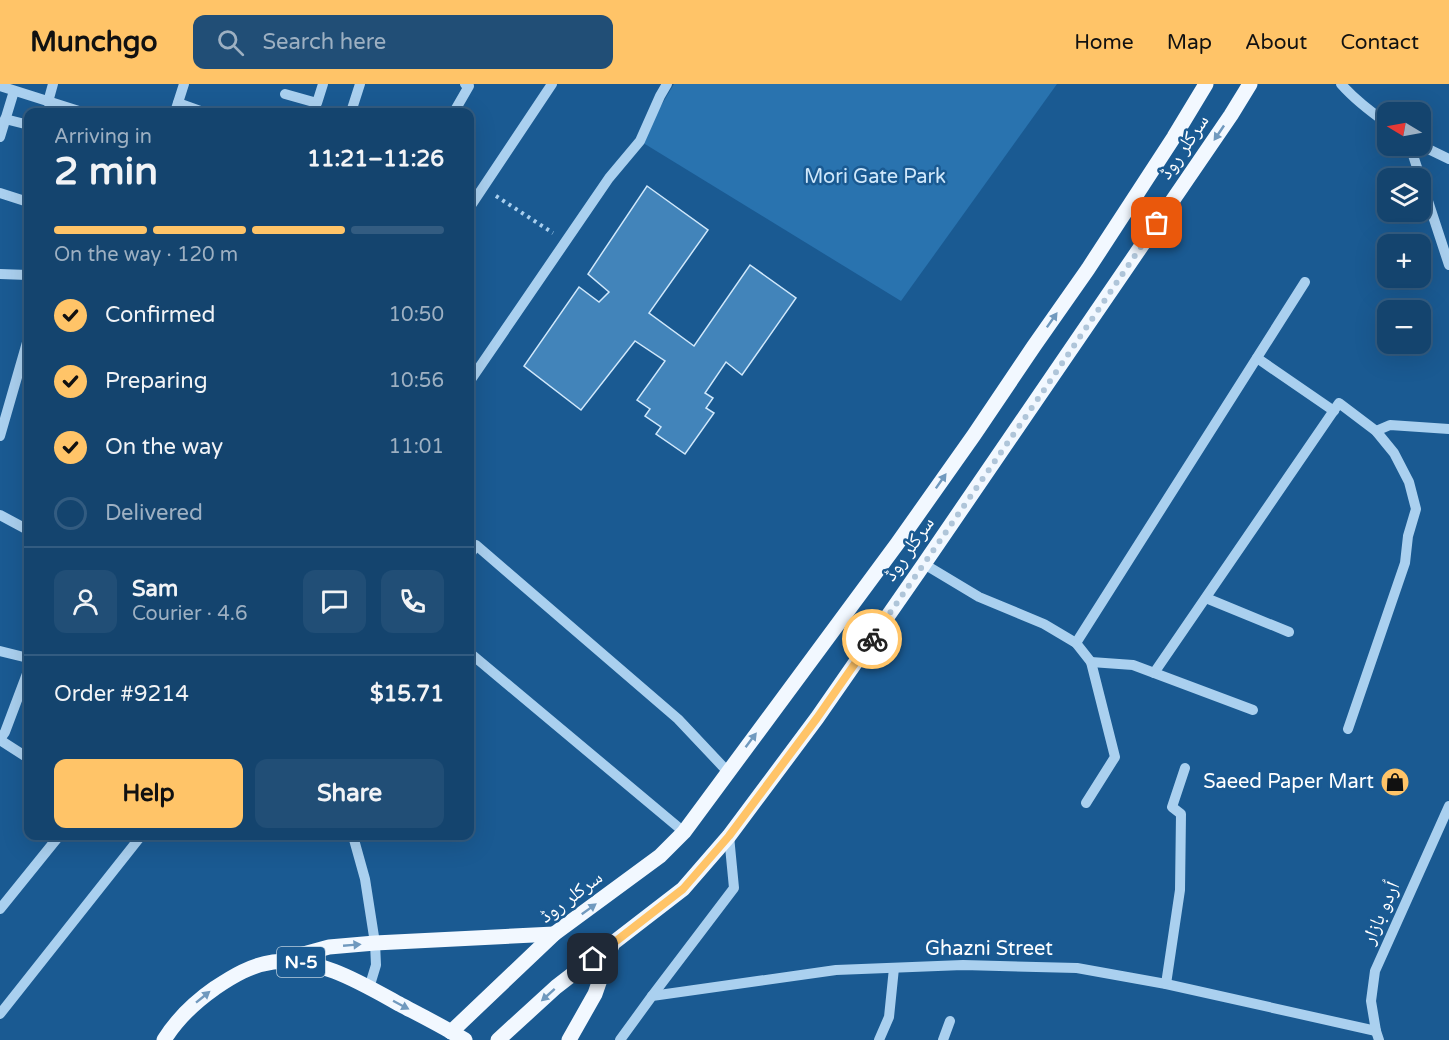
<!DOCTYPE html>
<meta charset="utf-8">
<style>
:root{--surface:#14446e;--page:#214e76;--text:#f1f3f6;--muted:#9db0c2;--line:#335c81;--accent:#ffc468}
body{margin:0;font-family:"Varela Round","Noto Naskh Arabic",sans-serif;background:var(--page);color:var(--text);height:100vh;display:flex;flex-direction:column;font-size:22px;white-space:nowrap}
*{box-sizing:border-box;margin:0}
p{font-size:20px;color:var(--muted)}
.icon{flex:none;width:33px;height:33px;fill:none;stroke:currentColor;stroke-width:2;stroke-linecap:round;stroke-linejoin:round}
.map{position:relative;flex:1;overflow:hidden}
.details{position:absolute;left:24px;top:24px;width:450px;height:732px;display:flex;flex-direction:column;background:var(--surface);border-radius:12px;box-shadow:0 6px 24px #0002,0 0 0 2px var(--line)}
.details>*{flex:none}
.needle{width:39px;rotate:280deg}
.buttons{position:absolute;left:1377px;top:18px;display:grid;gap:12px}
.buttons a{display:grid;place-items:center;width:54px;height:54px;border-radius:12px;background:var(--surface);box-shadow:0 6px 24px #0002,0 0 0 2px var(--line);font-size:30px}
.pin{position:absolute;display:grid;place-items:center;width:51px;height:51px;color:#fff;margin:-26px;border-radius:12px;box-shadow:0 3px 9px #0006}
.courier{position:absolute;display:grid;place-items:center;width:60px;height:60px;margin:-30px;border:4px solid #ffc468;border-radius:50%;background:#fff;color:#222;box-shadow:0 2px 8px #0007}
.headline em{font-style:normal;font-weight:700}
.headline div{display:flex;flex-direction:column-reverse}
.headline{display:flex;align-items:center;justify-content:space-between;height:102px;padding:0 30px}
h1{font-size:39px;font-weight:700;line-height:45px}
.bar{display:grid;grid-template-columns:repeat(4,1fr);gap:9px 6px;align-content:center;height:72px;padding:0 30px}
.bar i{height:8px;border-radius:4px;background:var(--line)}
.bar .on{background:var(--accent)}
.bar p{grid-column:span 4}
.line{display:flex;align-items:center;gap:15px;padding:0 30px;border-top:2px solid var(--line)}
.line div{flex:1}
.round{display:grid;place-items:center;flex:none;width:63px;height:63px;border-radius:12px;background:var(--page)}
ol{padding:0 30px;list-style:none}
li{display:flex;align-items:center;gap:18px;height:66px}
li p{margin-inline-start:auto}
li .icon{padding:6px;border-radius:50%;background:var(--accent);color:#111;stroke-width:4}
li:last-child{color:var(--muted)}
li i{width:33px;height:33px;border:3px solid var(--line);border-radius:50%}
.action{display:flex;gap:12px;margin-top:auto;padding:12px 30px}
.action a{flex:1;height:69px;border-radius:12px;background:var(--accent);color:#111;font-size:24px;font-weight:700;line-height:69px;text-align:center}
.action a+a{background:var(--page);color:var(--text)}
header{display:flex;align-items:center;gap:36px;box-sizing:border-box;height:84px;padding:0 30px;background:var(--accent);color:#111}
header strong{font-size:28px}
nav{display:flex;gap:33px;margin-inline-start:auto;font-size:21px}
.search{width:420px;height:54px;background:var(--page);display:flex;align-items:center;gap:15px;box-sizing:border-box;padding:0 21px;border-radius:12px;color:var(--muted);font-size:22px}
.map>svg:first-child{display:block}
</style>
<header>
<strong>Munchgo</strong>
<div class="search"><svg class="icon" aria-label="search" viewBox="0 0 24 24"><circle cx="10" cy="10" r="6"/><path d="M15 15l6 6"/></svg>Search here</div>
<nav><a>Home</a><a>Map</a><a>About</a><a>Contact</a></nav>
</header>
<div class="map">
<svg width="1449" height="956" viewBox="0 0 1449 956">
<rect width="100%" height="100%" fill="#1a5a92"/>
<polygon fill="#2973af" points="674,0 1057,0 901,217 640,57"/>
<polygon fill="#4284ba" stroke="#d0e8fb" stroke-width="1.5" points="647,102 708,146 649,229 694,262 750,181 796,214 742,291 726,278 705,309 713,314 706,324 714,329 685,370 656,350 661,343 645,332 650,325 637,316 665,277 635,257 581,326 524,282 579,203 599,218 609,208 588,190"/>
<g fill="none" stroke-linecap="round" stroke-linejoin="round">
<polyline stroke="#aad0ef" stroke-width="4" stroke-dasharray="3 4.5" stroke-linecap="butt" points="496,112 553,149"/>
<g stroke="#aad0ef" stroke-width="10">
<path d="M 1341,0 C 1355,16 1371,28 1388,40"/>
<polyline points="0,2 82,28"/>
<polyline points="285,10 317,19 323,0"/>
<polyline points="48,18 53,0"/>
<polyline points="178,19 203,28"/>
<polyline points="175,28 184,0"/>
<polyline points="351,28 360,0"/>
<polyline points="454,28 469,2 465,0"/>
<polyline points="5,35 25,40"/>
<polyline points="0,53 14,7"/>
<polyline points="1420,61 1449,75"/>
<polyline points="1410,62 1449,181"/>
<polyline points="0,109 28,118"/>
<polyline points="470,123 552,0"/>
<polyline points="0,190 28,191"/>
<polyline points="1257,274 1334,327"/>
<polyline points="470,297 609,94 640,57 660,12 667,0"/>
<polyline points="1376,347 1390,341 1449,345"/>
<polyline points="0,352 28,255"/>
<polyline points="0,431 28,446"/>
<polyline points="470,471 476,461 678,635 728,688"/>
<polyline points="924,480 979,513 1044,540 1076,559 1305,198"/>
<polyline points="1206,514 1289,548"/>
<polyline points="1076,559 1091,578 1115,673 1086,719"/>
<polyline points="0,567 28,574"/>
<polyline points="470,569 684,748"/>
<polyline points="1091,578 1133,581 1253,626"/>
<polyline points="1154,589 1339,319 1376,347 1394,369 1409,398 1416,425 1408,452 1405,479 1348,645"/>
<polyline points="0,655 5,648 28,587"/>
<polyline points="0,656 28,674"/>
<polyline points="353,752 365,795 375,859 376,881 369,904"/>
<polyline points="0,825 59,752"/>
<polyline points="1166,900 1180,806 1181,730 1172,723 1185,684"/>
<polyline points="652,912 734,804 729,752"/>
<polyline points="0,930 141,752"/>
<polyline points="620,956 652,912 836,886 963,881 1077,884 1166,900 1376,947"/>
<polyline points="879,956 889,933 894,884"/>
<polyline points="943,956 950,937"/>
<polyline points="1379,956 1376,947 1371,917 1375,887 1449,722"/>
</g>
<g stroke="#f2f8ff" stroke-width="15">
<polyline points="289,874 329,863 375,859 554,850"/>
<polyline points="451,948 554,850 660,772 684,748 897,460 974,351 1034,262 1088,185 1174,53 1206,0"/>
<path d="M 164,956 C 177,935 195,918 215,904 C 233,892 251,881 273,878 C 318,872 363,900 401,921 C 422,932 444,943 465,956"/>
<polyline points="498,956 556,903 683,805 729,752 817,634 924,480 1231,31 1250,0"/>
<polyline points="569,956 595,910 612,861"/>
</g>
</g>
<defs><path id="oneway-solid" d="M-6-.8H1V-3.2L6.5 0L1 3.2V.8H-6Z" transform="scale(1.5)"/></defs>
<g fill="#7099be">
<use href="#oneway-solid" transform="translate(1219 49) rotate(124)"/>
<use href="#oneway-solid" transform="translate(1052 236) rotate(-55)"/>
<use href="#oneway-solid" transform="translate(941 397) rotate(-55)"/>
<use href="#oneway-solid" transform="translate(751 656) rotate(-53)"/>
<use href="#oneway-solid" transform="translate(589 825) rotate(-36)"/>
<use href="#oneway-solid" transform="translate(352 861) rotate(-5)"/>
<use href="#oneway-solid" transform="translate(548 911) rotate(138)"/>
<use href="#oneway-solid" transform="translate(203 913) rotate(-39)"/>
<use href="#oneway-solid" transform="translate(401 921) rotate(28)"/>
</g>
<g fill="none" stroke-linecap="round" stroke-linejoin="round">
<polyline stroke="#afc5d9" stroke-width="6" stroke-dasharray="0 10.8" points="872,555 1042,309 1157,139"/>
<polyline stroke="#ffc468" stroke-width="8" points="593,875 683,805 729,752 817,634 872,555"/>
</g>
<defs>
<g id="shop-disc" transform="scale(1.5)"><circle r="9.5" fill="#ffc468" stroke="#1a5a92"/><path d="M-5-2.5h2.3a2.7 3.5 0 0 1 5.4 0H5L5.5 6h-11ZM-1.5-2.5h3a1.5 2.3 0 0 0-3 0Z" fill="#111"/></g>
</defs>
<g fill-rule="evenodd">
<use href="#shop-disc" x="1395" y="698"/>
</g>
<g text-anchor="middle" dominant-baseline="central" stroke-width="5" stroke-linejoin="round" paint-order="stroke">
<rect fill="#1a5a92" stroke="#bacede" stroke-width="1.5" x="277" y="863" width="48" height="30" rx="4.5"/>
<g font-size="18" font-weight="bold" fill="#fff">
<text x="301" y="878">N-5</text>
</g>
<g font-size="20" fill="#fff" stroke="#1a5a92">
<text transform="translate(1184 63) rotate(-56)">سرکلر روڈ</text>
<text transform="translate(909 465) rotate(-55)">سرکلر روڈ</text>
<text transform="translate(571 813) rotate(-37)">سرکلر روڈ</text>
<text transform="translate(1381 829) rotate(-66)">اُردو بازار</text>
<text x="989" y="865">Ghazni Street</text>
</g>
<g font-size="20" fill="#d0e8fb" stroke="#1a5a92">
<text x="875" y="93">Mori Gate Park</text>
</g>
<g font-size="20" fill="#fff" stroke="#1a5a92" text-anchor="end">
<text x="1374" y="698">Saeed Paper Mart</text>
</g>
</g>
</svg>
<div class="buttons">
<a><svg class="needle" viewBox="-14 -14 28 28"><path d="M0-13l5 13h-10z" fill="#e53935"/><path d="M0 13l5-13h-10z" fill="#9db0c2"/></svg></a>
<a><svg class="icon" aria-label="layers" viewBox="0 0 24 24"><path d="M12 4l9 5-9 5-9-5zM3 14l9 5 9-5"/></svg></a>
<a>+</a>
<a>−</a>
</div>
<div class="pin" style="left:1157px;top:139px;background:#ea580c"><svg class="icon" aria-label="bag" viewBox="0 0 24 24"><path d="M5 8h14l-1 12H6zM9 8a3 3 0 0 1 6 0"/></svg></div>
<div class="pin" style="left:593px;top:875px;background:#1f2937"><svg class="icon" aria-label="home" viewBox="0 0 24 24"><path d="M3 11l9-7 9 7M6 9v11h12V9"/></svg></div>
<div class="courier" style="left:872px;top:555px"><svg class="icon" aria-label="bike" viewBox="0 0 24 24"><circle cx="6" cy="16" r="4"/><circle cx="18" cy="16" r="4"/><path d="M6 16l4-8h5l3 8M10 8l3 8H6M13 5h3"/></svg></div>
<section class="details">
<div class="headline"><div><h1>2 min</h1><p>Arriving in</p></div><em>11:21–11:26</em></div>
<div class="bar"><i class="on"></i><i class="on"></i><i class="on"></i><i></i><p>On the way · 120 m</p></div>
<ol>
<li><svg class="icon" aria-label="check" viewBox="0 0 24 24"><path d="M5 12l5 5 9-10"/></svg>Confirmed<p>10:50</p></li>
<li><svg class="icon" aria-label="check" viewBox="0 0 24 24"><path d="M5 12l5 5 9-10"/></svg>Preparing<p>10:56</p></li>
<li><svg class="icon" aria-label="check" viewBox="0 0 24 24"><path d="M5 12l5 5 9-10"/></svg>On the way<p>11:01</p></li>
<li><i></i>Delivered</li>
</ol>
<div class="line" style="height:108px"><a class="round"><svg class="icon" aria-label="person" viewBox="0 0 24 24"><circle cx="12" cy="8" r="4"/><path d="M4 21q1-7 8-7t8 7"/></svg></a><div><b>Sam</b><p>Courier · 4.6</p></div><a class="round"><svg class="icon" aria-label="chat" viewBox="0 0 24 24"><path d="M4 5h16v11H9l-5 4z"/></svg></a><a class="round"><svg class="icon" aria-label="phone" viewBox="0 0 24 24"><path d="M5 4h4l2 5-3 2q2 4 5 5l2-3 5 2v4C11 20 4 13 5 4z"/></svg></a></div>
<div class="line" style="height:78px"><div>Order #9214</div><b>$15.71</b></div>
<div class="action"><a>Help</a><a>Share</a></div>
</section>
</div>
